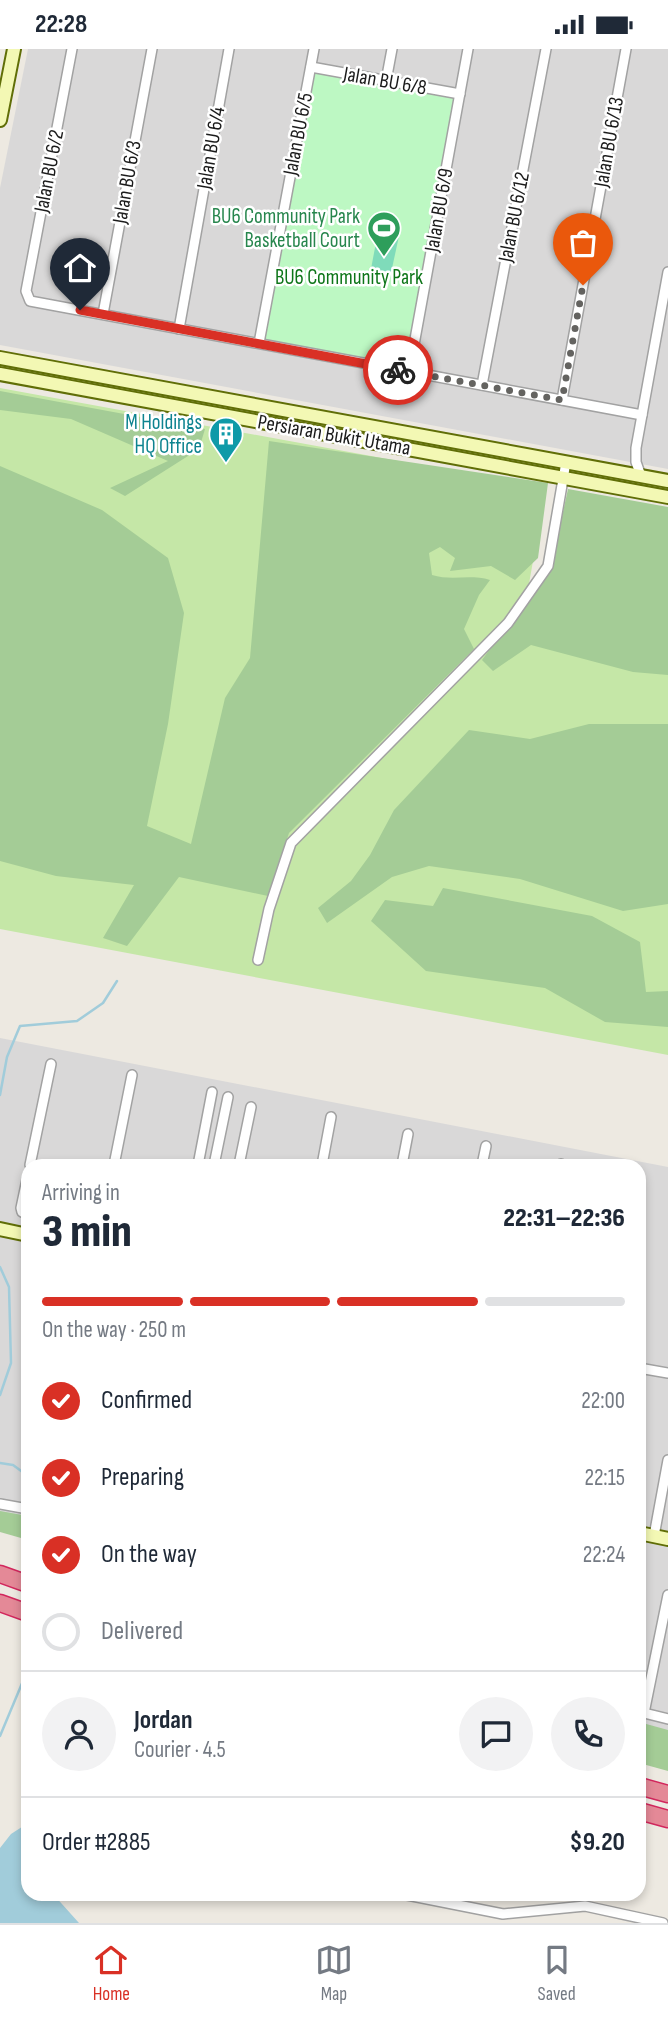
<!DOCTYPE html>
<meta charset="utf-8">
<style>
:root{--surface:#fff;--page:#f2f2f3;--text:#1f2937;--muted:#747a83;--line:#e0e1e3;--accent:#d93025}
body{margin:0;font-family:"Sofia Sans Condensed",sans-serif;background:var(--page);color:var(--text);height:100vh;display:flex;flex-direction:column;font-size:26px;white-space:nowrap}
*{box-sizing:border-box;margin:0}
p{font-size:23px;color:var(--muted)}
.icon{flex:none;width:38px;height:38px;fill:none;stroke:currentColor;stroke-width:2;stroke-linecap:round;stroke-linejoin:round}
.map{position:relative;flex:1;overflow:hidden}
.drawer{position:absolute;left:21px;top:1110px;width:625px;height:742px;display:flex;flex-direction:column;background:var(--surface);border-radius:21px;box-shadow:0 4px 10px #0003}
.drawer>*{flex:none}
.pin{position:absolute;display:grid;place-items:center;width:60px;height:60px;color:#fff;margin:-72px -30px;border-radius:50% 50% 50% 0;rotate:-45deg;box-shadow:0 0 7px #0007}
.pin .icon{rotate:45deg}
.courier{position:absolute;display:grid;place-items:center;width:70px;height:70px;margin:-35px;border:5px solid #d93025;border-radius:50%;background:#fff;color:#222;box-shadow:0 2px 9px #0007}
.headline em{font-style:normal;font-weight:800}
.headline div{display:flex;flex-direction:column-reverse}
.headline{display:flex;align-items:center;justify-content:space-between;height:119px;padding:0 21px}
h1{font-size:46px;font-weight:800;line-height:52px}
.bar{display:grid;grid-template-columns:repeat(4,1fr);gap:10px 7px;align-content:center;height:84px;padding:0 21px}
.bar i{height:9px;border-radius:5px;background:var(--line)}
.bar .current{background:var(--accent)}
.bar p{grid-column:span 4}
.line{display:flex;align-items:center;gap:18px;padding:0 21px;border-top:2px solid var(--line)}
.line div{flex:1}
.round{display:grid;place-items:center;flex:none;width:74px;height:74px;border-radius:37px;background:var(--page)}
ol{padding:0 21px;list-style:none}
li{display:flex;align-items:center;gap:21px;height:77px}
li p{margin-inline-start:auto}
li .icon{padding:7px;border-radius:50%;background:var(--accent);color:#fff;stroke-width:4}
li:last-child{color:var(--muted)}
li i{width:38px;height:38px;border:4px solid var(--line);border-radius:50%}
.status{display:flex;justify-content:space-between;align-items:center;height:49px;padding:0 35px;background:var(--surface);direction:ltr}
.status svg{height:19px;fill:currentColor}
.tabs{display:flex;justify-content:space-around;align-items:center;height:98px;border-top:2px solid var(--line);background:var(--surface);font-size:19px;color:var(--muted)}
.tabs a{display:grid;justify-items:center;gap:4px}
.tabs .current{color:var(--accent)}
.map>svg:first-child{display:block}
</style>
<div class="status"><b>22:28</b><svg viewBox="0 0 49 12"><path d="M0 12V9h3v3zM5 12V6h3v6zM10 12V3h3v9zM15 12V0h3v12zM26 1h20v11H26zM47 4h2v5h-2z"/></svg></div>
<div class="map">
<svg width="668" height="1874" viewBox="0 0 668 1874">
<rect width="100%" height="100%" fill="#ede9e1"/>
<g fill="#d9d8d8">
<polygon points="28,0 668,0 668,420 0,296 0,139"/>
<polygon points="0,989 668,1118 668,1687 639,1679 639,1116 28,1116 28,1485 0,1475"/>
</g>
<polygon fill="#c5e7a7" points="0,339 546,439 519,591 668,604 668,1006 0,880"/>
<g fill="#a4cc96">
<polygon points="0,342 205,380 199,400 125,447 110,439 168,412 71,370 0,361"/>
<path d="M 269,392 L 548,434 L 538,509 L 515,531 L 491,517 L 450,522 L 455,509 L 440,498 L 429,504 L 432,526 C 451,532 471,525 490,531 L 479,546 L 464,580 L 474,600 L 289,784 L 268,847 L 179,828 L 127,897 L 103,889 L 134,836 L 56,827 L 0,812 L 0,417 L 102,461 L 168,509 L 184,564 L 168,675 L 147,777 L 191,795 L 225,649 L 250,609 Z"/>
<polygon points="568,440 668,458 668,626 633,623 531,596 493,622 482,611 551,517"/>
<polygon points="589,675 668,675 668,855 623,862 520,830 429,817 392,828 327,874 318,859 351,832 370,806 394,761 469,681 530,690"/>
<polygon points="443,839 592,867 640,893 646,943 668,942 668,978 605,973 545,939 426,922 371,872 385,851 433,857"/>
<polygon points="0,1462 28,1467 28,1491 0,1483"/>
<polygon points="639,1673 668,1681 668,1722 639,1714"/>
</g>
<polygon fill="#bdf8c3" points="312,20 458,46 408,321 260,293"/>
<polygon fill="#7fdbba" points="378,183 399,187 391,224 371,220"/>
<polygon fill="#a1ccda" points="28,1774 28,1844 53,1845 79,1874 0,1874 0,1799 11,1785"/>
<g fill="none" stroke-linecap="round" stroke-linejoin="round">
<g stroke="#a1ccda" stroke-width="2.5">
<polyline points="0,1046 7,1008 20,977 77,972 103,954 117,932"/>
<polyline points="0,1218 9,1238 11,1314 0,1346"/>
<polyline points="0,1414 13,1416 28,1427"/>
<polyline points="0,1687 28,1620"/>
</g>
<g stroke="#a2a2a2" stroke-width="12">
<g id="street">
<polyline points="72,0 26,242 30,252 642,366"/>
<polyline points="311,18 460,45"/>
<polyline points="386,32 392,0"/>
<polyline points="103,265 152,0"/>
<polyline points="179,280 229,0"/>
<polyline points="259,294 314,0"/>
<polyline points="409,323 468,0"/>
<polyline points="482,336 546,0"/>
<polyline points="562,351 626,0"/>
<polyline points="641,427 636,413 636,399 668,223"/>
<polyline points="258,911 269,860 291,794 508,574 548,517 566,413"/>
<polyline points="30,1116 51,1015"/>
<polyline points="114,1116 132,1026"/>
<polyline points="198,1116 212,1043"/>
<polyline points="214,1116 228,1048"/>
<polyline points="239,1116 251,1058"/>
<polyline points="322,1116 331,1068"/>
<polyline points="402,1116 408,1085"/>
<polyline points="482,1116 486,1097"/>
<polyline points="561,1116 561,1115"/>
<polyline points="28,1126 21,1159 22,1163 28,1165"/>
<polyline points="639,1131 639,1130"/>
<polyline points="639,1319 668,1324"/>
<polyline points="0,1455 28,1460"/>
<polyline points="654,1487 668,1411"/>
<polyline points="640,1663 668,1670"/>
<polyline points="644,1664 668,1546"/>
<polyline points="397,1844 503,1865 585,1857 663,1874"/>
</g>
</g>
<g stroke="#606e07" stroke-width="16">
<g id="secondary">
<polyline points="0,71 14,0"/>
<polyline points="0,309 668,432"/>
<polyline points="0,325 668,448"/>
<polyline points="0,1180 28,1186"/>
<polyline points="639,1484 668,1490"/>
</g>
</g>
<g stroke="#d2275d" stroke-width="19">
<g id="highway">
<polyline points="0,1525 28,1535"/>
<polyline points="0,1554 28,1564"/>
<polyline points="639,1737 668,1745"/>
<polyline points="639,1762 668,1770"/>
</g>
</g>
<use href="#street" stroke="#fff" stroke-width="9"/>
<use href="#secondary" stroke="#f3f8b4" stroke-width="12"/>
<use href="#highway" stroke="#e48997" stroke-width="16"/>
</g>
<g fill="none" stroke-linecap="round" stroke-linejoin="round">
<polyline stroke="#646360" stroke-width="7" stroke-dasharray="0 12.6" points="398,321 562,351 583,236"/>
<polyline stroke="#d93025" stroke-width="9" points="80,261 398,321"/>
</g>
<defs>
<g id="stadium-pin" transform="scale(1.75)"><path d="M0 17L-7.5 6A9.5 9.5 0 1 1 7.5 6Z" fill="#2e9e5b" stroke="#fff"/><path d="M0-5a6.5 5 0 1 0 0 10a6.5 5 0 1 0 0-10ZM-3.5-1.8h7v3.6h-7Z" fill="#fff"/></g>
<g id="building-pin" transform="scale(1.75)"><path d="M0 17L-7.5 6A9.5 9.5 0 1 1 7.5 6Z" fill="#0f9aa8" stroke="#fff"/><path d="M-4-6H4V6H1V3H-1V6H-4ZM-2.5-4.3h1.7v1.8h-1.7ZM.8-4.3h1.7v1.8H.8ZM-2.5-1h1.7V.8h-1.7ZM.8-1h1.7V.8H.8Z" fill="#fff"/></g>
</defs>
<g fill-rule="evenodd">
<use href="#stadium-pin" x="384" y="179"/>
<use href="#building-pin" x="226" y="385"/>
</g>
<g text-anchor="middle" dominant-baseline="central" stroke-width="5" stroke-linejoin="round" paint-order="stroke">
<g font-size="21" fill="#1b1b1b" stroke="#fff">
<text transform="translate(385 32) rotate(10)">Jalan BU 6/8</text>
<text transform="translate(298 85) rotate(-79)">Jalan BU 6/5</text>
<text transform="translate(609 93) rotate(-80)">Jalan BU 6/13</text>
<text transform="translate(211 99) rotate(-80)">Jalan BU 6/4</text>
<text transform="translate(49 122) rotate(-79)">Jalan BU 6/2</text>
<text transform="translate(127 133) rotate(-80)">Jalan BU 6/3</text>
<text transform="translate(439 161) rotate(-80)">Jalan BU 6/9</text>
<text transform="translate(514 168) rotate(-79)">Jalan BU 6/12</text>
<text transform="translate(334 386) rotate(10)">Persiaran Bukit Utama</text>
</g>
<g font-size="21" fill="#27864d" stroke="#fff" text-anchor="end">
<text x="360" y="167">BU6 Community Park<tspan x="360" dy="24">Basketball Court</tspan></text>
</g>
<g font-size="21" fill="#0d7518" stroke="#fff">
<text x="349" y="228">BU6 Community Park</text>
</g>
<g font-size="21" fill="#0d838f" stroke="#fff" text-anchor="end">
<text x="202" y="373">M Holdings<tspan x="202" dy="24">HQ Office</tspan></text>
</g>
</g>
</svg>
<div class="pin" style="left:583px;top:236px;background:#ea580c"><svg class="icon" aria-label="bag" viewBox="0 0 24 24"><path d="M5 8h14l-1 12H6zM9 8a3 3 0 0 1 6 0"/></svg></div>
<div class="pin" style="left:80px;top:261px;background:#1f2937"><svg class="icon" aria-label="home" viewBox="0 0 24 24"><path d="M3 11l9-7 9 7M6 9v11h12V9"/></svg></div>
<div class="courier" style="left:398px;top:321px"><svg class="icon" aria-label="bike" viewBox="0 0 24 24"><circle cx="6" cy="16" r="4"/><circle cx="18" cy="16" r="4"/><path d="M6 16l4-8h5l3 8M10 8l3 8H6M13 5h3"/></svg></div>
<section class="drawer">
<div class="headline"><div><h1>3 min</h1><p>Arriving in</p></div><em>22:31–22:36</em></div>
<div class="bar"><i class="current"></i><i class="current"></i><i class="current"></i><i></i><p>On the way · 250 m</p></div>
<ol>
<li><svg class="icon" aria-label="check" viewBox="0 0 24 24"><path d="M5 12l5 5 9-10"/></svg>Confirmed<p>22:00</p></li>
<li><svg class="icon" aria-label="check" viewBox="0 0 24 24"><path d="M5 12l5 5 9-10"/></svg>Preparing<p>22:15</p></li>
<li><svg class="icon" aria-label="check" viewBox="0 0 24 24"><path d="M5 12l5 5 9-10"/></svg>On the way<p>22:24</p></li>
<li><i></i>Delivered</li>
</ol>
<div class="line" style="height:126px"><a class="round"><svg class="icon" aria-label="person" viewBox="0 0 24 24"><circle cx="12" cy="8" r="4"/><path d="M4 21q1-7 8-7t8 7"/></svg></a><div><b>Jordan</b><p>Courier · 4.5</p></div><a class="round"><svg class="icon" aria-label="chat" viewBox="0 0 24 24"><path d="M4 5h16v11H9l-5 4z"/></svg></a><a class="round"><svg class="icon" aria-label="phone" viewBox="0 0 24 24"><path d="M5 4h4l2 5-3 2q2 4 5 5l2-3 5 2v4C11 20 4 13 5 4z"/></svg></a></div>
<div class="line" style="height:91px"><div>Order #2885</div><b>$9.20</b></div>
</section>
</div>
<nav class="tabs">
<a class="current"><svg class="icon" aria-label="home" viewBox="0 0 24 24"><path d="M3 11l9-7 9 7M6 9v11h12V9"/></svg>Home</a>
<a><svg class="icon" aria-label="map" viewBox="0 0 24 24"><path d="M3 6l6-2 6 2 6-2v14l-6 2-6-2-6 2zM9 4v14M15 6v14"/></svg>Map</a>
<a><svg class="icon" aria-label="saved" viewBox="0 0 24 24"><path d="M7 4h10v16l-5-4-5 4z"/></svg>Saved</a>
</nav>
